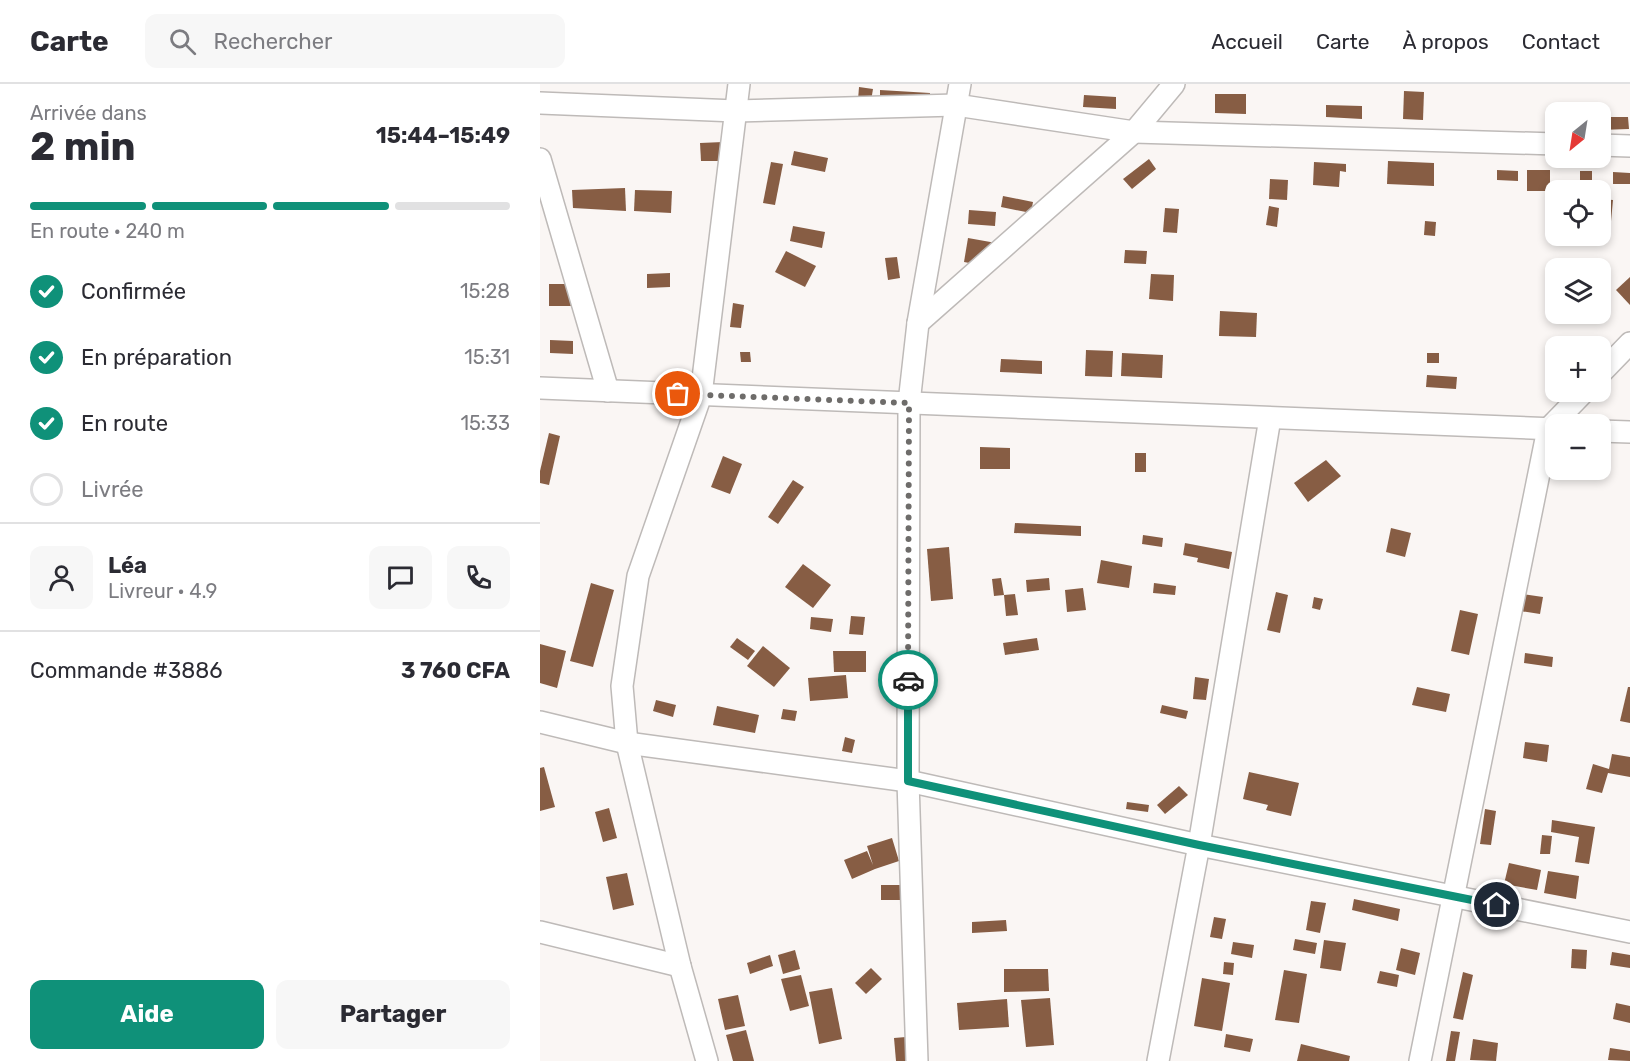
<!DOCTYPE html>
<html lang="fr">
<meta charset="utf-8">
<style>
:root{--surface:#fff;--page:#f7f7f7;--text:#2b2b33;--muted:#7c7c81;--line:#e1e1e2;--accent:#0f9179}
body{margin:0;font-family:Rubik,sans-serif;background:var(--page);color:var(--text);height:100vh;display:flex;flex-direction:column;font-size:22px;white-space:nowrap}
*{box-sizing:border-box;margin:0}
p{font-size:20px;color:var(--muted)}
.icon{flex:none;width:33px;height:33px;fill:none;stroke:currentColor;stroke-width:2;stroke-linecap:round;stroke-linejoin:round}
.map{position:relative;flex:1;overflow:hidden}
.drawer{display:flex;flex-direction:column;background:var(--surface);width:540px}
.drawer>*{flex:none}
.needle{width:39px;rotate:210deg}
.controls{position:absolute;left:1005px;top:18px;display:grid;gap:12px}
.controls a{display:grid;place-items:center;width:66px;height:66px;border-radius:12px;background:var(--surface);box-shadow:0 3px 9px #0003;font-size:30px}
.pin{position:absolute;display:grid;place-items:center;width:51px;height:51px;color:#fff;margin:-26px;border:3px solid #fff;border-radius:50%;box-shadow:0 2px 6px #0007}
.courier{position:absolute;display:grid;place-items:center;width:60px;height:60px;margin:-30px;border:4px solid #0f9179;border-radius:50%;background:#fff;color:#222;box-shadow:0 2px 8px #0007}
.head em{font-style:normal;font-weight:700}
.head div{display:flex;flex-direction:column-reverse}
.head{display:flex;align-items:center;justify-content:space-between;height:102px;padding:0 30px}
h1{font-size:39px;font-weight:700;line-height:45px}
.bar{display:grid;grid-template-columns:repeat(4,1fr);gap:9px 6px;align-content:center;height:72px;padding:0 30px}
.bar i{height:8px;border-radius:4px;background:var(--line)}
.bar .on{background:var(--accent)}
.bar p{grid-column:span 4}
.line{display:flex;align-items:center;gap:15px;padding:0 30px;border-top:2px solid var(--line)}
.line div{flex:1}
.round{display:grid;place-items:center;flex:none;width:63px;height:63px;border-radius:12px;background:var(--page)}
ol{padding:0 30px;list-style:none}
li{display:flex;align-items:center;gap:18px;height:66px}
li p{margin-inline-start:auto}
li .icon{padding:6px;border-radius:50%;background:var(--accent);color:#fff;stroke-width:4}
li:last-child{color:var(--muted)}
li i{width:33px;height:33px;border:3px solid var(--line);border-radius:50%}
.action{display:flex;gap:12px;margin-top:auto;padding:12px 30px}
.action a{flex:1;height:69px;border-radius:12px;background:var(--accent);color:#fff;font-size:24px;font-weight:700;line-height:69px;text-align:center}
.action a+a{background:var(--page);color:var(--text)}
header{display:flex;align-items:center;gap:36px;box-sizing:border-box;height:84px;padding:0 30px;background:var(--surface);border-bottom:2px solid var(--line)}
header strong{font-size:28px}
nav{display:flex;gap:33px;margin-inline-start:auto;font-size:21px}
.search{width:420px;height:54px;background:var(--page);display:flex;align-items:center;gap:15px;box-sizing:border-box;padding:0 21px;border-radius:12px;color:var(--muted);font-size:22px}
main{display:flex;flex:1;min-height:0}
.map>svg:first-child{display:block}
</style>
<header>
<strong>Carte</strong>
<div class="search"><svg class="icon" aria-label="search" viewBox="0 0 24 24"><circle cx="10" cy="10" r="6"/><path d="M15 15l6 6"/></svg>Rechercher</div>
<nav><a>Accueil</a><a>Carte</a><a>À propos</a><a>Contact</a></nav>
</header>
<main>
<section class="drawer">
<div class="head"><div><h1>2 min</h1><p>Arrivée dans</p></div><em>15:44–15:49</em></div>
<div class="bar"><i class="on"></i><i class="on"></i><i class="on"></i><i></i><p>En route · 240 m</p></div>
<ol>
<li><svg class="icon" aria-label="check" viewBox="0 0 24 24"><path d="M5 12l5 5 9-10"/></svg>Confirmée<p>15:28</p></li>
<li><svg class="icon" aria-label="check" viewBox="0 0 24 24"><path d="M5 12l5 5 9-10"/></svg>En préparation<p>15:31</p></li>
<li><svg class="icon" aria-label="check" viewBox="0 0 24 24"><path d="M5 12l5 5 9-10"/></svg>En route<p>15:33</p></li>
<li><i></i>Livrée</li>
</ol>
<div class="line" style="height:108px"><a class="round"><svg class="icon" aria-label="person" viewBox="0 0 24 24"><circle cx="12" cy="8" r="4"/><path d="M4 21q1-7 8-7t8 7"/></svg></a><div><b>Léa</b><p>Livreur · 4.9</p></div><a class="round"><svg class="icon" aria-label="chat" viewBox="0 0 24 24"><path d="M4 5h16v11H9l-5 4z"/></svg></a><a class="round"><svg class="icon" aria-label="phone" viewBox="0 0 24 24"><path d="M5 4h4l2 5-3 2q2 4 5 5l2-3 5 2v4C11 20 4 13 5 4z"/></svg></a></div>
<div class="line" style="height:78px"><div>Commande #3886</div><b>3 760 CFA</b></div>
<div class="action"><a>Aide</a><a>Partager</a></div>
</section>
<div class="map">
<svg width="1090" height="977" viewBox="0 0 1090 977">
<rect width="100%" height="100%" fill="#faf6f4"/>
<g fill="#875d44">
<polygon points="319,3 333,5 331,17 318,16"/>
<polygon points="340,6 390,9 390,18 340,16"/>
<polygon points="864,7 884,8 883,36 863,35"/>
<polygon points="675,10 706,10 706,30 675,29"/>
<polygon points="544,11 576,13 576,25 543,23"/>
<polygon points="786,21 822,22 822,35 786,33"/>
<polygon points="1027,22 1027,28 1016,28 1016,43 1008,43 1007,23"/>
<polygon points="1055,25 1068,25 1069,33 1088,33 1089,45 1060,46 1060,28 1055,28"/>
<polygon points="183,58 184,77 161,77 160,59"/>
<polygon points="254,67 288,74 285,88 251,81"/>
<polygon points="609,75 616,85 592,105 583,95"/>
<polygon points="848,77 894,79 894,102 847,100"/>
<polygon points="231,78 243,80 235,121 223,119"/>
<polygon points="774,78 806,80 806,88 800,87 799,103 773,101"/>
<polygon points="957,86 978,87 978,97 957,96"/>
<rect x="987" y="86" width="23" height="21"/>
<rect x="1040" y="87" width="12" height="13"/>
<polygon points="1073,88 1090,89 1090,100 1073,100"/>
<polygon points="730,95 748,96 747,116 729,115"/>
<polygon points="85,104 86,127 33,124 32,106"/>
<polygon points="95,106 132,107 131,129 94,127"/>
<polygon points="463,112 493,118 491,129 461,123"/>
<polygon points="1060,115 1073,116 1071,137 1060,137"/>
<polygon points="729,122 739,124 737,143 726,141"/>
<polygon points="625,124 639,125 637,149 623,148"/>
<polygon points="429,126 456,128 455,142 428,140"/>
<polygon points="885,137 896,138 895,152 884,151"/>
<polygon points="253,142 285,148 282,164 250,157"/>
<polygon points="428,154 456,159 451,183 424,178"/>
<polygon points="585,166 607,167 606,180 584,179"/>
<polygon points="246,167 276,182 265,203 235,188"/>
<polygon points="357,173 360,194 348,196 345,174"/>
<polygon points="130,189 130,203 107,204 107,190"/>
<polygon points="611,190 634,191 633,217 609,215"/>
<polygon points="1090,193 1090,221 1076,206"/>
<rect x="9" y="200" width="28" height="22"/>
<polygon points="193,219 204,221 201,244 190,243"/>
<polygon points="680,227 717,229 716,253 679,252"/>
<polygon points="10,256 33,257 33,270 10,269"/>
<polygon points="546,266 573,267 572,293 545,292"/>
<polygon points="200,268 210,268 211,278 201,278"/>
<polygon points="582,269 623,271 622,294 581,292"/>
<rect x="887" y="269" width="12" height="10"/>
<polygon points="461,275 502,277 502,290 460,288"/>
<polygon points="887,291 917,293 916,305 886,303"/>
<polygon points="9,349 20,352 9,401 0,399 0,387"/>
<polygon points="440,363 470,364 470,385 440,385"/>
<rect x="595" y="369" width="11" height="19"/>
<polygon points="183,372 202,380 190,410 171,403"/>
<polygon points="786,376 801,392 768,418 754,399"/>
<polygon points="253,396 264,403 238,440 228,433"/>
<polygon points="475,439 541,442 541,452 474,449"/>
<polygon points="851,444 871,449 865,473 846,468"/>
<polygon points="603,451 623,454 622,463 602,460"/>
<polygon points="645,459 692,468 689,485 657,478 658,474 643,471"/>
<polygon points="409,463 413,515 391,517 387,465"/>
<polygon points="561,476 592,482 589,504 557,499"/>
<polygon points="263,480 291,501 273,524 245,503"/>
<polygon points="461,494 464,511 475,510 478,531 466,532 464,511 454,512 452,495"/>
<polygon points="509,494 510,506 487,508 486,496"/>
<polygon points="51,499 74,506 53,583 30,577"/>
<polygon points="614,499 636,502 635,511 613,509"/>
<polygon points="543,504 546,526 527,528 525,506"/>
<polygon points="736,508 748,511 740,549 727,546"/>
<polygon points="982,510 1003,513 1000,530 980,527"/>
<polygon points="774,513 783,515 780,526 772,524"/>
<polygon points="920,526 938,530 929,571 911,567"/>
<polygon points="311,532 325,533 323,551 309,550"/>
<polygon points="271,533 293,535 291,548 270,545"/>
<polygon points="197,554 215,567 208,576 190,563"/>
<polygon points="497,554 499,566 465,571 463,559"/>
<polygon points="0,560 26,567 17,604 0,599"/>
<polygon points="223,562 250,584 234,603 207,582"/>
<polygon points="293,567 326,567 326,588 294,588"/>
<polygon points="985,569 1013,573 1012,583 984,579"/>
<polygon points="306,591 308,614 270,617 268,594"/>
<polygon points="655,593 669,595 666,616 653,615"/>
<polygon points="877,603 910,610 906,628 872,621"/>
<polygon points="1088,603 1090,603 1090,639 1080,637"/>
<polygon points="116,616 136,621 133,633 113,627"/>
<polygon points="622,621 648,627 646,635 620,629"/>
<polygon points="177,622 219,631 215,649 173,641"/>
<polygon points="243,625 257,627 255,637 241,635"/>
<polygon points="305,653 315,656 312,669 302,667"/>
<polygon points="985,658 1009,661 1007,678 983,674"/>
<polygon points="1072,670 1090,673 1090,693 1068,689 1062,709 1046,705 1053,680 1069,685"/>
<polygon points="4,683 15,723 0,727 0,684"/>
<polygon points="709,688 759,699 751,732 726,726 728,721 703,715"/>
<polygon points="639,702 648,711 625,730 617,721"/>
<polygon points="587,718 609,721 608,728 586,725"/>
<polygon points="69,724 77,754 63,758 55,728"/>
<polygon points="945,725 956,727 951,761 940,760"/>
<polygon points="1012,736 1055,743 1049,780 1035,778 1039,753 1011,748"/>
<polygon points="1002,751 1012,752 1010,770 1000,770"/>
<polygon points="352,754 359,777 335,785 312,795 304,776 327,767 333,781 327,762"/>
<polygon points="969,779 1001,786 997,806 964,800"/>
<polygon points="1008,787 1039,792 1036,815 1004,809"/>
<polygon points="87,789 94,821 73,826 66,793"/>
<polygon points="341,801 365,801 366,816 341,816"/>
<polygon points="814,815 860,825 858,837 812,826"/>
<polygon points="771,817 786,819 780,849 766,846"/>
<polygon points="674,833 686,835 682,855 670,853"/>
<polygon points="466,836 467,847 432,849 432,838"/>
<polygon points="755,855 777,859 775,870 753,866"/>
<polygon points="784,856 806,859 801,887 780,884"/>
<polygon points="693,858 714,861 712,874 691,870"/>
<polygon points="861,864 880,869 875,891 856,886"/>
<polygon points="1032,865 1047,866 1046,885 1031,884"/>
<polygon points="255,866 260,885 243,890 238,871"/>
<polygon points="1072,868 1090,871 1090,884 1070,881"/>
<polygon points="230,871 233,882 210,890 207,879"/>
<polygon points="684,878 694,879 693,891 683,890"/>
<polygon points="331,884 342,895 326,910 315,899"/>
<polygon points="464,885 508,885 509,907 464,908"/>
<polygon points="744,886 767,890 759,939 735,936"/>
<polygon points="840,887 859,891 857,903 837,899"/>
<polygon points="923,888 933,891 923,936 913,934"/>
<polygon points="261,891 269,922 250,927 241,895"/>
<polygon points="662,894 690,899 682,947 654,942"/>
<polygon points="292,904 302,955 279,960 269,908"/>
<polygon points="198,911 205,942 185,946 178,915"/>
<polygon points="510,914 514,961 486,963 481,916"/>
<polygon points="467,915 469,943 419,946 417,919"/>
<polygon points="1076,919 1090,922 1090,939 1073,935"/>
<polygon points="206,946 214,977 193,977 186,951"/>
<polygon points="911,947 920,948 915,977 906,977"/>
<polygon points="686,950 713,955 710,968 684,963"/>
<polygon points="378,952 380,977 356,977 354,954"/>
<polygon points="933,955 958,959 956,977 930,976"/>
<polygon points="761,960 810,972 809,977 757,977"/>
<polygon points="1070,964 1090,967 1090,977 1068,976"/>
</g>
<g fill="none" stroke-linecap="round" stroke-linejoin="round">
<g stroke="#bebab8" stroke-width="24">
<g id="minor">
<polyline points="0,19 196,27 416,21 594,48 1016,60"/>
<polyline points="1060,61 1090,62"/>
<polyline points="0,75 68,307"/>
<polyline points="378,239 594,48 634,0"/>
<polyline points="1060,290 1090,259"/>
<polyline points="0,304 1016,345"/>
<polyline points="1060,347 1090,348"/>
<polyline points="0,638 87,659 368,697 659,761 1090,848"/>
<polyline points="0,848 140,882"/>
<polyline points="167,977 140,882 87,659 82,602 98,492 161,311 199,0"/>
<polyline points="377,977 368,697 369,319 378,239 420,0"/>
<polyline points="618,977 659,761 730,334"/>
<polyline points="880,977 1008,345 1044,308"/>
</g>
</g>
<use href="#minor" stroke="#fff" stroke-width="21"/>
</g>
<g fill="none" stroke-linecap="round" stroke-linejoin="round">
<polyline stroke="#6e6c6a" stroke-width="6" stroke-dasharray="0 10.8" points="138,310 369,319 368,596"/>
<polyline stroke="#0f9179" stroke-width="8" points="368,596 368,697 659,761 957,821"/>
</g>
</svg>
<div class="controls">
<a><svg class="needle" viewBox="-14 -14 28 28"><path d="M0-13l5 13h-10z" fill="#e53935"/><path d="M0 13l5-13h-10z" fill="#7c7c81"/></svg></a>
<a><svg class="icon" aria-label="locate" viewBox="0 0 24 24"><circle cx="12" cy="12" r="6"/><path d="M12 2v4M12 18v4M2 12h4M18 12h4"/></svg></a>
<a><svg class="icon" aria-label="layers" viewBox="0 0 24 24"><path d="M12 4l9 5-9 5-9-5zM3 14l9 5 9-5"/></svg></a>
<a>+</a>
<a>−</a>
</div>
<div class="pin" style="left:138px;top:310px;background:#ea580c"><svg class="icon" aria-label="bag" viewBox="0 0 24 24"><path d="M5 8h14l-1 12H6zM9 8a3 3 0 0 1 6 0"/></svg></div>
<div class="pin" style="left:957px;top:821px;background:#1f2937"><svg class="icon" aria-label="home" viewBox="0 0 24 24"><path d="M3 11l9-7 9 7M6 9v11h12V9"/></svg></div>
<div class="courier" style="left:368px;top:596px"><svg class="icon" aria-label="car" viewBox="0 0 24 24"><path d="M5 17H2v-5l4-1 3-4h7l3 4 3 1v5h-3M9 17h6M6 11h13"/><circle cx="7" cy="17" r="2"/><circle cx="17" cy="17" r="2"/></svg></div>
</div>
</main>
